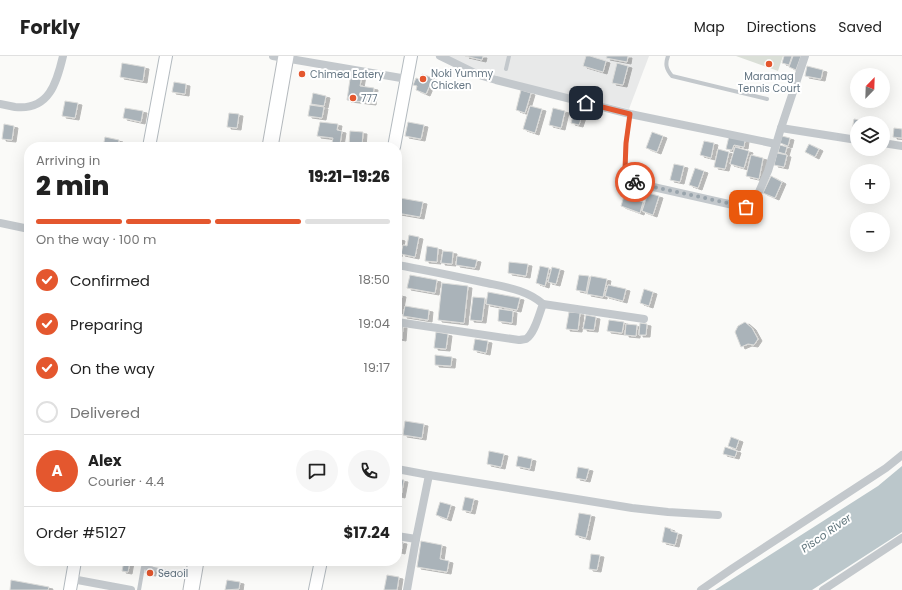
<!DOCTYPE html>
<meta charset="utf-8">
<style>
:root{--surface:#fff;--page:#f6f6f6;--text:#222;--muted:#767676;--line:#e0e0e0;--accent:#e4572e}
body{margin:0;font-family:Poppins,sans-serif;background:var(--page);color:var(--text);height:100vh;display:flex;flex-direction:column;font-size:15px;white-space:nowrap}
*{box-sizing:border-box;margin:0}
p{font-size:13px;color:var(--muted)}
.icon{flex:none;width:22px;height:22px;fill:none;stroke:currentColor;stroke-width:2;stroke-linecap:round;stroke-linejoin:round}
.map{position:relative;flex:1;overflow:hidden}
.panel{position:absolute;left:24px;top:86px;width:378px;height:424px;display:flex;flex-direction:column;background:var(--surface);border-radius:16px;box-shadow:0 4px 16px #0002}
.panel>*{flex:none}
.needle{width:26px;rotate:23deg}
.buttons{position:absolute;left:850px;top:12px;display:grid;gap:8px}
.buttons a{display:grid;place-items:center;width:40px;height:40px;border-radius:50%;background:var(--surface);box-shadow:0 4px 16px #0002;font-size:20px}
.pin{position:absolute;display:grid;place-items:center;width:34px;height:34px;color:#fff;margin:-17px;border-radius:8px;box-shadow:0 2px 6px #0006}
.courier{position:absolute;display:grid;place-items:center;width:40px;height:40px;margin:-20px;border:3px solid #e4572e;border-radius:50%;background:#fff;color:#222;box-shadow:0 1px 5px #0007}
.summary em{font-style:normal;font-weight:800}
.summary div{display:flex;flex-direction:column-reverse}
.summary{display:flex;align-items:center;justify-content:space-between;height:68px;padding:0 12px}
h1{font-size:26px;font-weight:800;line-height:30px}
.bar{display:grid;grid-template-columns:repeat(4,1fr);gap:6px 4px;align-content:center;height:48px;padding:0 12px}
.bar i{height:5px;border-radius:3px;background:var(--line)}
.bar .selected{background:var(--accent)}
.bar p{grid-column:span 4}
.line{display:flex;align-items:center;gap:10px;padding:0 12px;border-top:1px solid var(--line)}
.line div{flex:1}
.round{display:grid;place-items:center;flex:none;width:42px;height:42px;border-radius:21px;background:var(--page)}
ol{padding:0 12px;list-style:none}
li{display:flex;align-items:center;gap:12px;height:44px}
li p{margin-inline-start:auto}
li .icon{padding:4px;border-radius:50%;background:var(--accent);color:#fff;stroke-width:4}
li:last-child{color:var(--muted)}
li i{width:22px;height:22px;border:2px solid var(--line);border-radius:50%}
header{display:flex;align-items:center;gap:24px;box-sizing:border-box;height:56px;padding:0 20px;background:var(--surface);border-bottom:1px solid var(--line)}
header strong{font-size:19px}
nav{display:flex;gap:22px;margin-inline-start:auto;font-size:14px}
.map>svg:first-child{display:block}
</style>
<header>
<strong>Forkly</strong>
<nav><a>Map</a><a>Directions</a><a>Saved</a></nav>
</header>
<div class="map">
<svg width="902" height="534" viewBox="0 0 902 534">
<defs>
<filter id="shadow"><feDropShadow dx="4" dy="2" stdDeviation="0" flood-color="#0004"/></filter>
</defs>
<rect width="100%" height="100%" fill="#fafaf8"/>
<polygon fill="#e8e9e9" points="447,0 649,0 629,53 483,19"/>
<polygon fill="#dadfd7" points="736,0 783,0 778,15"/>
<polygon fill="#bbc7cb" points="902,410 902,476 812,534 715,534 878,430"/>
<g fill="#aab3b9" stroke="#dcdcda" filter="url(#shadow)">
<polygon points="465,0 483,0 482,4"/>
<polygon points="586,0 590,0 606,5 603,16 583,10"/>
<polygon points="607,0 628,0 627,6 606,2"/>
<polygon points="784,0 792,0 789,9 782,7"/>
<polygon points="793,0 801,0 796,14 789,11"/>
<polygon points="122,7 145,11 143,25 120,21"/>
<polygon points="617,7 628,10 623,29 612,27"/>
<polygon points="807,10 823,14 821,23 805,20"/>
<polygon points="351,16 362,18 360,30 374,32 372,47 347,44"/>
<polygon points="422,18 433,22 426,38 416,34 417,30 413,29 416,22 420,23"/>
<polygon points="174,26 186,28 185,38 172,36"/>
<polygon points="521,34 531,37 525,57 516,54"/>
<polygon points="313,37 326,40 324,50 311,48"/>
<polygon points="65,45 78,47 75,62 62,60"/>
<polygon points="310,49 324,51 322,62 308,60"/>
<polygon points="530,50 542,53 535,77 523,73"/>
<polygon points="125,52 143,55 141,66 123,62"/>
<polygon points="553,52 565,55 561,72 549,69"/>
<polygon points="575,52 584,54 579,69 571,67"/>
<polygon points="229,57 239,58 237,72 227,71"/>
<polygon points="854,63 865,65 865,67 857,67 857,75 852,74"/>
<polygon points="320,66 338,68 337,74 342,75 340,88 332,87 333,82 317,80"/>
<polygon points="408,66 424,69 421,83 405,80"/>
<polygon points="4,68 14,70 12,84 2,83"/>
<polygon points="894,72 902,73 902,82 893,81"/>
<polygon points="350,75 363,76 362,90 349,89"/>
<polygon points="652,76 663,80 657,96 646,92"/>
<polygon points="729,80 745,84 744,91 734,89 732,94 726,93"/>
<polygon points="782,80 790,82 788,90 780,87"/>
<polygon points="105,81 119,84 118,91 103,91"/>
<polygon points="704,85 714,87 711,102 700,99"/>
<polygon points="317,87 335,91 317,91"/>
<polygon points="809,88 819,93 815,101 805,96"/>
<polygon points="780,89 787,91 785,98 778,96"/>
<polygon points="735,91 749,95 744,112 730,108"/>
<polygon points="718,93 729,96 725,113 714,111"/>
<polygon points="777,97 787,99 784,111 774,109"/>
<polygon points="751,99 763,102 759,123 746,120"/>
<polygon points="674,108 684,110 680,126 670,124"/>
<polygon points="695,112 704,115 698,132 689,129"/>
<polygon points="771,120 782,126 775,142 763,137"/>
<polygon points="648,137 659,140 653,159 642,155"/>
<polygon points="624,140 643,146 640,157 621,150"/>
<polygon points="400,142 423,146 420,161 397,157"/>
<polygon points="409,179 419,181 415,201 401,198 403,189 407,190"/>
<polygon points="397,182 401,183 398,199 397,198"/>
<polygon points="427,190 438,192 437,206 425,205"/>
<polygon points="443,195 453,196 452,208 441,207"/>
<polygon points="457,200 477,204 475,212 456,209"/>
<polygon points="509,206 528,208 526,220 508,217"/>
<polygon points="540,210 549,212 545,230 536,227"/>
<polygon points="552,211 560,213 556,228 548,226"/>
<polygon points="410,219 437,224 435,237 407,232"/>
<polygon points="579,219 589,220 586,236 576,234"/>
<polygon points="591,220 607,223 603,241 587,238"/>
<polygon points="442,227 468,230 464,267 438,264"/>
<polygon points="608,229 626,233 623,245 605,240"/>
<polygon points="644,233 653,236 649,250 640,247"/>
<polygon points="488,236 520,242 517,254 486,248"/>
<polygon points="397,238 402,239 399,256 397,256"/>
<polygon points="473,241 485,242 482,265 470,264"/>
<polygon points="405,250 429,254 428,264 403,260"/>
<polygon points="499,253 513,255 512,267 498,265"/>
<polygon points="569,256 580,257 578,274 566,273"/>
<polygon points="586,259 596,261 594,274 583,273"/>
<polygon points="609,264 624,266 622,277 607,275"/>
<polygon points="745,266 752,272 758,283 754,289 748,288 741,291 735,276 738,270"/>
<polygon points="640,267 647,268 646,279 639,279"/>
<polygon points="626,268 637,269 636,280 625,279"/>
<polygon points="397,270 403,270 402,283 397,282"/>
<polygon points="436,276 448,278 446,293 434,292"/>
<polygon points="475,283 488,285 486,297 473,294"/>
<polygon points="435,299 452,301 451,310 435,309"/>
<polygon points="405,365 424,368 422,382 403,379"/>
<polygon points="731,381 739,384 736,393 728,390"/>
<polygon points="725,391 737,395 735,401 723,398"/>
<polygon points="489,395 504,398 501,411 487,408"/>
<polygon points="518,400 532,403 530,413 516,410"/>
<polygon points="578,411 589,413 586,424 576,422"/>
<polygon points="397,423 404,424 401,440 397,439"/>
<polygon points="465,441 474,443 471,456 462,454"/>
<polygon points="440,446 451,449 447,463 436,459"/>
<polygon points="579,457 591,459 586,482 575,479"/>
<polygon points="665,471 671,473 671,475 678,477 675,489 662,486"/>
<polygon points="397,485 403,486 401,496 397,495"/>
<polygon points="421,485 442,489 440,503 449,505 447,516 417,511"/>
<polygon points="591,498 600,499 597,514 589,513"/>
<polygon points="124,505 130,505 128,516 122,515"/>
<polygon points="146,510 153,511 152,518 145,517"/>
<polygon points="387,519 399,521 397,534 384,534"/>
<polygon points="11,524 49,531 48,534 10,534"/>
<polygon points="227,524 240,526 239,533 225,534"/>
</g>
<g fill="none" stroke-linecap="round" stroke-linejoin="round">
<g stroke="#b3babf" stroke-width="14">
<g id="secondary">
<polyline points="149,91 166,0"/>
<polyline points="394,91 411,0"/>
<polyline points="70,534 75,505"/>
<polyline points="315,534 321,505"/>
</g>
</g>
<g stroke="#b4b9bd" stroke-width="17">
<g id="highway">
<polyline points="270,91 286,0"/>
<polyline points="191,534 196,505"/>
</g>
</g>
<g stroke="#c3c8cc" stroke-width="4">
<path d="M 668,0 C 665,8 666,13 672,20 L 767,43"/>
<polyline points="506,13 509,0"/>
<path d="M 629,122 C 621,108 628,74 630,58"/>
<polyline points="139,534 143,511 191,520"/>
</g>
<g stroke="#c3c8cc" stroke-width="8">
<polyline points="273,0 407,23"/>
<polyline points="440,0 479,19 496,24 630,58 776,88"/>
<path d="M 0,48 C 5,49 10,50 15,51 C 49,55 57,26 63,0"/>
<polyline points="781,72 857,84"/>
<polyline points="883,87 902,90"/>
<polyline points="629,122 634,126 640,128 742,151 750,150 755,145 768,115 781,72 805,0"/>
<polyline points="0,167 29,173"/>
<path d="M 397,209 C 426,214 454,220 482,226 C 504,231 526,233 543,248 C 539,258 535,277 526,283 C 524,283 521,284 519,284 L 397,266"/>
<polyline points="543,248 644,263"/>
<polyline points="397,413 429,419 632,452 668,456 718,459"/>
<polyline points="397,480 416,483"/>
<polyline points="72,523 131,534"/>
<polyline points="407,534 416,483 429,419"/>
<polyline points="701,534 733,512 886,412 902,399"/>
<polyline points="823,534 902,482"/>
</g>
<use href="#secondary" stroke="#fff" stroke-width="12"/>
<use href="#highway" stroke="#fff" stroke-width="15"/>
</g>
<g fill="none" stroke-linecap="round" stroke-linejoin="round">
<polyline stroke="#99a4ac" stroke-width="4" stroke-dasharray="0 7.2" points="635,126 654,131 746,151"/>
<polyline stroke="#e4572e" stroke-width="5" points="586,47 630,58 626,87 625,113 626,117 629,122 635,126"/>
</g>
<g fill="#e4572e" stroke="#fff" stroke-width="1.5">
<circle cx="769" cy="8" r="4"/>
<circle cx="302" cy="18" r="4"/>
<circle cx="423" cy="23" r="4"/>
<circle cx="353" cy="42" r="4"/>
<circle cx="150" cy="517" r="4"/>
</g>
<g text-anchor="middle" dominant-baseline="central" stroke-width="4" stroke-linejoin="round" paint-order="stroke">
<g font-size="10" fill="#657683" stroke="#fff" text-anchor="start">
<text x="431" y="17">Noki Yummy<tspan x="431" dy="12">Chicken</tspan></text>
<text x="310" y="18">Chimea Eatery</text>
<text x="769" y="20" text-anchor="middle">Maramag<tspan x="769" dy="12">Tennis Court</tspan></text>
<text x="361" y="42">777</text>
<text x="158" y="517">Seaoil</text>
</g>
<g font-size="11" font-style="italic" fill="#60757c" stroke="#fff">
<text transform="translate(826 477) rotate(-35)">Pisco River</text>
</g>
</g>
</svg>
<div class="buttons">
<a><svg class="needle" viewBox="-14 -14 28 28"><path d="M0-13l5 13h-10z" fill="#e53935"/><path d="M0 13l5-13h-10z" fill="#767676"/></svg></a>
<a><svg class="icon" aria-label="layers" viewBox="0 0 24 24"><path d="M12 4l9 5-9 5-9-5zM3 14l9 5 9-5"/></svg></a>
<a>+</a>
<a>−</a>
</div>
<div class="pin" style="left:746px;top:151px;background:#ea580c"><svg class="icon" aria-label="bag" viewBox="0 0 24 24"><path d="M5 8h14l-1 12H6zM9 8a3 3 0 0 1 6 0"/></svg></div>
<div class="pin" style="left:586px;top:47px;background:#1f2937"><svg class="icon" aria-label="home" viewBox="0 0 24 24"><path d="M3 11l9-7 9 7M6 9v11h12V9"/></svg></div>
<div class="courier" style="left:635px;top:126px"><svg class="icon" aria-label="bike" viewBox="0 0 24 24"><circle cx="6" cy="16" r="4"/><circle cx="18" cy="16" r="4"/><path d="M6 16l4-8h5l3 8M10 8l3 8H6M13 5h3"/></svg></div>
<section class="panel">
<div class="summary"><div><h1>2 min</h1><p>Arriving in</p></div><em>19:21–19:26</em></div>
<div class="bar"><i class="selected"></i><i class="selected"></i><i class="selected"></i><i></i><p>On the way · 100 m</p></div>
<ol>
<li><svg class="icon" aria-label="check" viewBox="0 0 24 24"><path d="M5 12l5 5 9-10"/></svg>Confirmed<p>18:50</p></li>
<li><svg class="icon" aria-label="check" viewBox="0 0 24 24"><path d="M5 12l5 5 9-10"/></svg>Preparing<p>19:04</p></li>
<li><svg class="icon" aria-label="check" viewBox="0 0 24 24"><path d="M5 12l5 5 9-10"/></svg>On the way<p>19:17</p></li>
<li><i></i>Delivered</li>
</ol>
<div class="line" style="height:72px"><b class="round" style="background:var(--accent);color:#fff">A</b><div><b>Alex</b><p>Courier · 4.4</p></div><a class="round"><svg class="icon" aria-label="chat" viewBox="0 0 24 24"><path d="M4 5h16v11H9l-5 4z"/></svg></a><a class="round"><svg class="icon" aria-label="phone" viewBox="0 0 24 24"><path d="M5 4h4l2 5-3 2q2 4 5 5l2-3 5 2v4C11 20 4 13 5 4z"/></svg></a></div>
<div class="line" style="height:52px"><div>Order #5127</div><b>$17.24</b></div>
</section>
</div>
